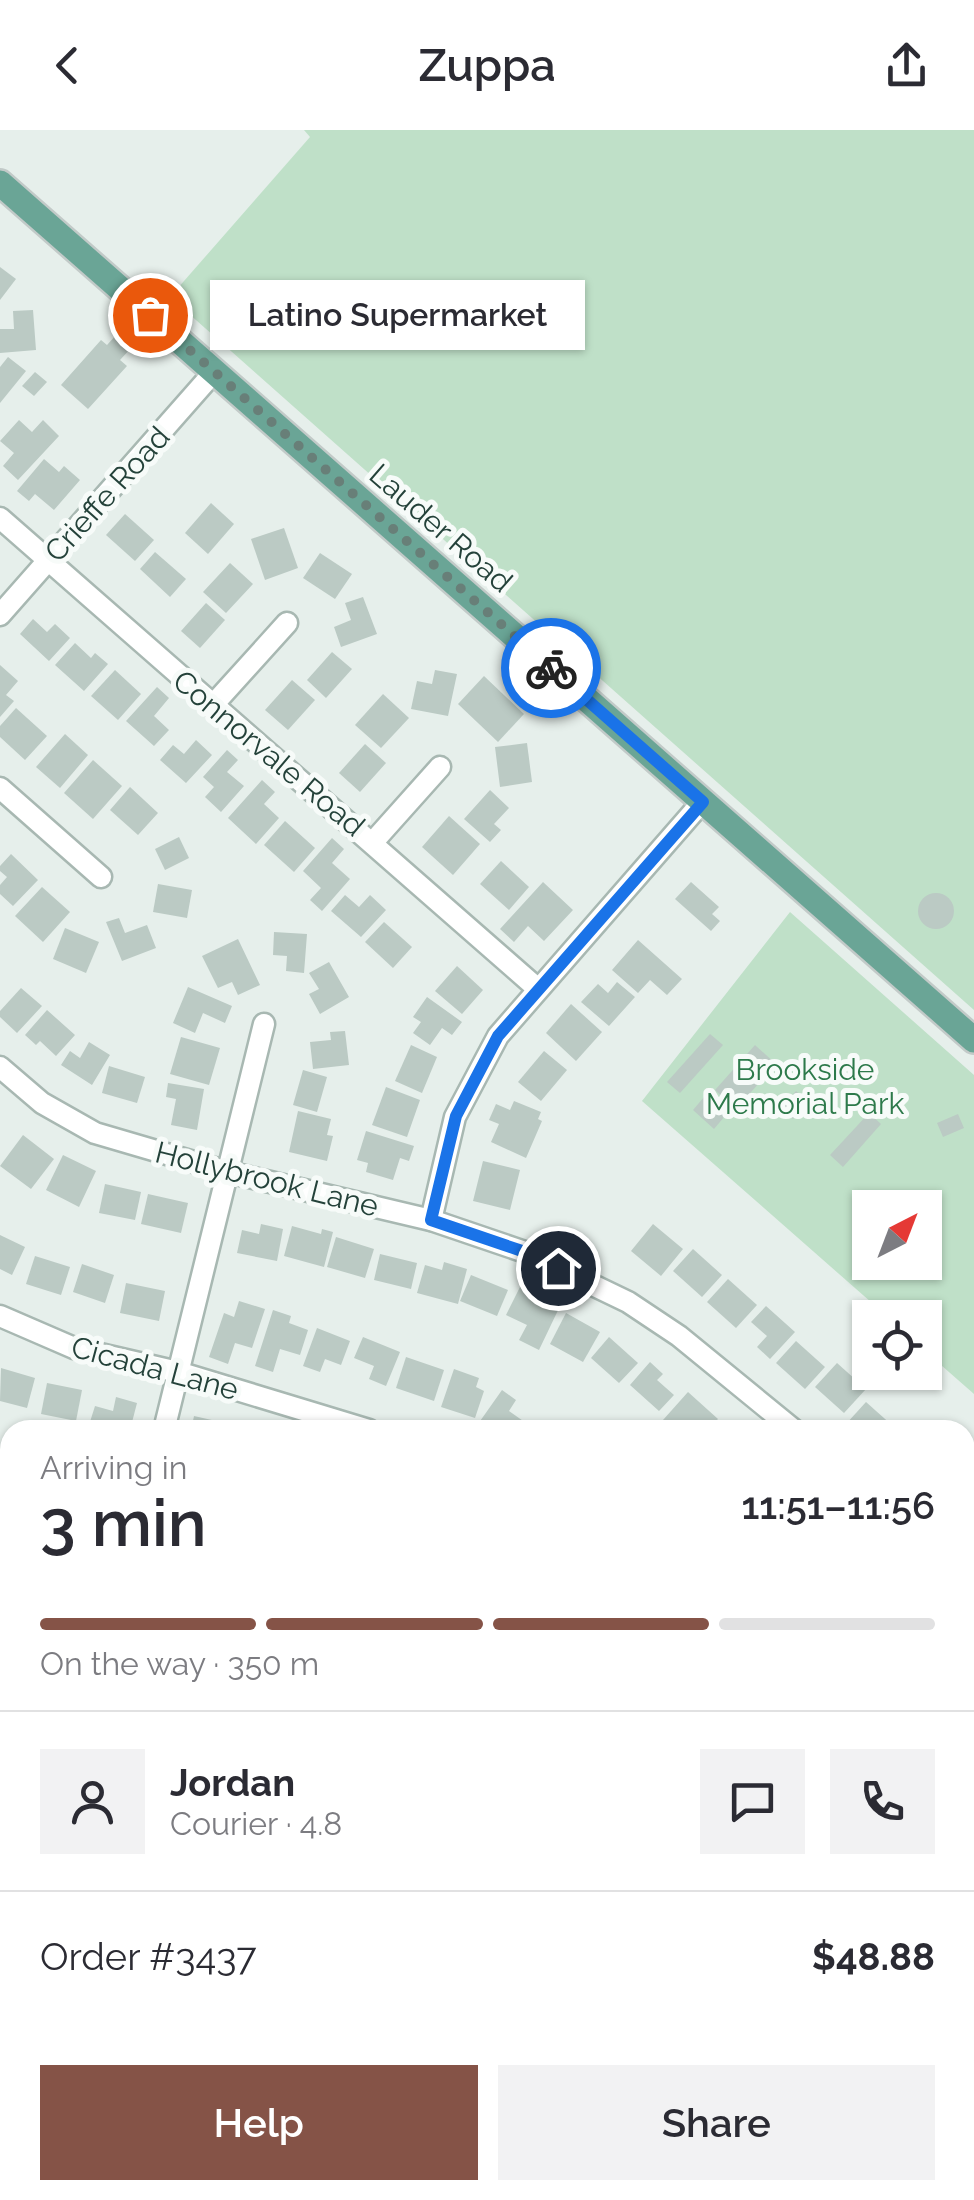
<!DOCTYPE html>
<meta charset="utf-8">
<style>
:root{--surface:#fff;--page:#f2f2f3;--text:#2b2b33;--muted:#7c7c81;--line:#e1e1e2;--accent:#855347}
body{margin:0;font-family:Raleway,sans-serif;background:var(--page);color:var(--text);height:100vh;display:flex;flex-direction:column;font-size:38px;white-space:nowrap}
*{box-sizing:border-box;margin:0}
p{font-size:32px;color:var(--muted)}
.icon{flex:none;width:55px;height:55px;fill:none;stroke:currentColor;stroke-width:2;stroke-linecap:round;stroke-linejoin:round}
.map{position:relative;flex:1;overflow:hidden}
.details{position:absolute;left:0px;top:1290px;width:975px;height:780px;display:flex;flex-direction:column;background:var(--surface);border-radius:30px 30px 0 0;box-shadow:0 2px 8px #0004}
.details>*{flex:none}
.needle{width:65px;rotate:42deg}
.fabs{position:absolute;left:852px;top:1060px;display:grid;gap:20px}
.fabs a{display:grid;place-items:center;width:90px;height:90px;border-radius:0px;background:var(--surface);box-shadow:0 2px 8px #0004;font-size:50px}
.pin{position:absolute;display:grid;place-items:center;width:85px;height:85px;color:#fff;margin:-42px;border:5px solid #fff;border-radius:50%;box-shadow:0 2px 10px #0007}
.courier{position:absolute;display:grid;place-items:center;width:100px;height:100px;margin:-50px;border:8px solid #1a73e8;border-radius:50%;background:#fff;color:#222;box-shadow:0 2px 12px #0007}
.bubble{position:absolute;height:70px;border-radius:0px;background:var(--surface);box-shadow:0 2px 8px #0004;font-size:32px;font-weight:600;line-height:70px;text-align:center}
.summary em{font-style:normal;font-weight:600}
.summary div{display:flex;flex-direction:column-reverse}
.summary{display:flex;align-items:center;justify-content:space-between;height:170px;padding:0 40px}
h1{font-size:65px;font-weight:600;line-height:75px}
.bar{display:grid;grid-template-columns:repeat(4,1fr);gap:15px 10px;align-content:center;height:120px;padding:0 40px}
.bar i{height:12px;border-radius:8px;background:var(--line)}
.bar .selected{background:var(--accent)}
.bar p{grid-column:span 4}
.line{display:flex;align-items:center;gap:25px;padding:0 40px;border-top:2px solid var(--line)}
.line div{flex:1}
.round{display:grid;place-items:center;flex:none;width:105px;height:105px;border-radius:0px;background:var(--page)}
.cta{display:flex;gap:20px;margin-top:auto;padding:20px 40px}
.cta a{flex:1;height:115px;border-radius:0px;background:var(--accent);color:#fff;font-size:40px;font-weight:600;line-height:115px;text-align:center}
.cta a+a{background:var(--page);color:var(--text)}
header{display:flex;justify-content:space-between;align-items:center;height:130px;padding:0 40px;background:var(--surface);font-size:45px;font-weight:600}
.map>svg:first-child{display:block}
</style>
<header><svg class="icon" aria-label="back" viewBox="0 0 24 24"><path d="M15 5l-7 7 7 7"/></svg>Zuppa<svg class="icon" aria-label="share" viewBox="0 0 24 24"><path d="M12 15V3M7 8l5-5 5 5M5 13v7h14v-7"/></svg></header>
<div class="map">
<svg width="974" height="2070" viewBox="0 0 974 2070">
<rect width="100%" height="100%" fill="#e6efeb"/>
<g fill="#bfe0c8" fill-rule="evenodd">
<polygon points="304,0 974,0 974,880 170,167 310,7"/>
<path d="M 790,782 L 974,945 L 974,1264 L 925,1221 L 925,1188 L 888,1187 L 642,971 ZM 870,1078 L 925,1078 L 925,1132 L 870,1132 Z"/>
<polygon points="974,1581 974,1862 965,1854 965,1591"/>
</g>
<g fill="#bbcac4">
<polygon points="0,137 16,149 0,170"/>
<polygon points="33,180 36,220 0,223 0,199 14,199 13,181"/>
<polygon points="117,204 132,217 120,230 127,236 88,279 61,255 101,210 107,215"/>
<polygon points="8,227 26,241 0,273 0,237"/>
<polygon points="35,242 47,252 34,266 22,256"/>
<polygon points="19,290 32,302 43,290 59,306 18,350 3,336 14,323 0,311"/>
<polygon points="44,329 59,342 64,336 80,350 54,380 35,364 29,371 17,361"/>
<polygon points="211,373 234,394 208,424 185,403"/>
<polygon points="125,384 154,410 135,431 106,405"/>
<polygon points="284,398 298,438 265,450 251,409"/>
<polygon points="155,422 186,449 170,467 140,439"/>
<polygon points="320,423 352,444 335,469 303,448"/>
<polygon points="230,433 253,454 226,483 203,462"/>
<polygon points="363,467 377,504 341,517 334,497 351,490 345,473"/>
<polygon points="206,473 225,490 200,518 181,501"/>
<polygon points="33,489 47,502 55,494 70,508 49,531 20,504"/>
<polygon points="75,513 91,528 95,523 108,534 84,561 55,535"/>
<polygon points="332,522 352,539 326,568 307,550"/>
<polygon points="0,535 18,551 6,565 14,571 0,587"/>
<polygon points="115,540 141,564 118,590 91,566"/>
<polygon points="435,540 457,544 448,586 411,579 417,551 432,554"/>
<polygon points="484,546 524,584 498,612 458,574"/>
<polygon points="292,550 315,570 288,600 265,580"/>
<polygon points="157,557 169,568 154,586 169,600 154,616 126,591"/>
<polygon points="383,564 409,588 381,618 355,595"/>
<polygon points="16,578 47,606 25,630 0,607 0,596"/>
<polygon points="65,604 88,625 60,658 36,637"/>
<polygon points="196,610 212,625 186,653 160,630 173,615 184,624"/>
<polygon points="527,613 532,652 500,657 495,617"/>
<polygon points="365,614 386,633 360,662 339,643"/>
<polygon points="227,620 238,630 227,642 244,656 221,682 205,667 214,657 203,647"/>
<polygon points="93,630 122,656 93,689 64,663"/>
<polygon points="262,650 275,662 264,674 279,688 256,714 228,688"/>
<polygon points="130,657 158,683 138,705 110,680"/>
<polygon points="490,660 509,678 494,694 501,700 490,712 464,689"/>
<polygon points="449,686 480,714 453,745 422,717"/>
<polygon points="285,691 315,718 294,742 264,715"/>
<polygon points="179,707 189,728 165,740 155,719"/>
<polygon points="332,708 344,719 332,733 350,749 322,781 310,770 321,758 303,741"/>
<polygon points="11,724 38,750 13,776 0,764 0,755 7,747 0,741 0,736"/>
<polygon points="501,731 529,757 509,780 480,754"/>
<polygon points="543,752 573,780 544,811 528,796 514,812 500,799"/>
<polygon points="691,752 719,777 712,784 720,791 711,801 675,769"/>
<polygon points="158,754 192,760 187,788 153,782"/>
<polygon points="42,757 70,782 43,812 15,786"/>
<circle cx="936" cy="781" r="18"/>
<polygon points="345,765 359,777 370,765 386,780 361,807 331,781"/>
<polygon points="119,788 125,803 147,795 156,818 122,831 106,792"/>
<polygon points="384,792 412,817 393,838 365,812"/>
<polygon points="65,798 99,812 86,843 53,829"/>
<polygon points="274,802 307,804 304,843 286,841 287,826 273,825"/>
<polygon points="238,809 260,855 238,865 232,852 218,858 202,826"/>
<polygon points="638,810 682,849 667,865 650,850 638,863 612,840"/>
<polygon points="329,832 349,867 320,884 309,864 319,859 309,843"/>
<polygon points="457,836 483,860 462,884 435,861"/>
<polygon points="617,852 635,867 609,896 581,872 598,854 608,863"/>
<polygon points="188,857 232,876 225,893 203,883 195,903 173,893"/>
<polygon points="21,858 42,876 17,903 0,887 0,881"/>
<polygon points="427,867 462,892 452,905 442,898 430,915 413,903 421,892 413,887"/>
<polygon points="571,874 602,902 576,931 546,903"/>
<polygon points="47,880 75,905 56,926 40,911 36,915 25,905"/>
<polygon points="345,901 349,935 313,939 310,912 331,910 330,902"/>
<polygon points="710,904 723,915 680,963 667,952"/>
<polygon points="181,907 220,918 209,955 170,944"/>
<polygon points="89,912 110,925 92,955 61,935 70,921 80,928"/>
<polygon points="411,915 437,927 422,963 395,951"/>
<polygon points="755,915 776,934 736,979 715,960"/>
<polygon points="544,921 567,940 541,971 518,952"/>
<polygon points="109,936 145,947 137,973 102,963"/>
<polygon points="303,940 327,947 317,982 293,975"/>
<polygon points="168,953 204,959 197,1000 171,995 176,969 166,967"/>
<polygon points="386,957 420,970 407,1007 372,995"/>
<polygon points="796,961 808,972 793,989 780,978"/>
<polygon points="704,967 725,986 714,999 693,980"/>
<polygon points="514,971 541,982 538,989 542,991 526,1028 491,1012 499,994 489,990 496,974 510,980"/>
<polygon points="298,981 331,989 327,1005 333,1006 327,1031 289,1022"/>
<polygon points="869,983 881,994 843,1037 830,1025"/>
<polygon points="958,984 964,998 943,1007 937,993"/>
<polygon points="366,1001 414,1016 409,1031 400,1028 393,1050 366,1042 368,1033 357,1030"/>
<polygon points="23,1005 54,1029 31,1059 0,1036"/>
<polygon points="63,1025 96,1041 79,1077 46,1060"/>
<polygon points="483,1031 520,1040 510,1080 473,1071"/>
<polygon points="105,1054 141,1062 135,1090 99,1083"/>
<polygon points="148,1064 188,1073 181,1103 141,1094"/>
<polygon points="261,1094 283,1099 277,1131 237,1123 242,1100 259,1104"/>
<polygon points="653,1094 683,1119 661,1146 631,1121"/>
<polygon points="292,1096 321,1104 322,1099 333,1102 324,1137 284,1126"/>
<polygon points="0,1105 25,1117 12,1145 0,1139"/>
<polygon points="336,1107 374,1119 365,1148 327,1137"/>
<polygon points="693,1119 722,1145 702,1167 673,1141"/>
<polygon points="380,1124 417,1133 411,1159 374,1150"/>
<polygon points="35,1126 70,1137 61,1165 26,1154"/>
<polygon points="444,1132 467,1139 458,1174 417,1163 425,1135 442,1140"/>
<polygon points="82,1134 114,1145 105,1173 73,1162"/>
<polygon points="471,1145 508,1160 497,1186 460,1171"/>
<polygon points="526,1145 541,1153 536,1162 561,1174 539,1220 519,1210 527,1195 506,1185"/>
<polygon points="728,1149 757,1175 736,1198 707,1172"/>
<polygon points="126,1153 165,1161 159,1191 120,1183"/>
<polygon points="239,1171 265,1179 252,1218 235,1213 228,1234 209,1227 224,1183 234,1187"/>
<polygon points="766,1176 795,1202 770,1229 757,1217 767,1206 751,1192"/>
<polygon points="273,1180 291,1186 289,1193 308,1200 300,1225 280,1219 273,1242 255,1236"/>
<polygon points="566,1183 600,1202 583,1232 550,1214"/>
<polygon points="317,1198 350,1211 341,1235 325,1229 320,1242 303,1236"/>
<polygon points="363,1207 400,1222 386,1256 369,1249 374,1236 354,1228"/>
<polygon points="609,1207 638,1233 619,1253 591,1228"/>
<polygon points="796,1211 825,1237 805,1259 776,1233"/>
<polygon points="406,1227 444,1240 434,1271 396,1258"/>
<polygon points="650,1232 663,1244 657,1250 674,1265 659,1281 630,1255"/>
<polygon points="837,1233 866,1259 844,1283 815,1257"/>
<polygon points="1,1238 35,1248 27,1278 0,1271"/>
<polygon points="454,1239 479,1248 476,1257 484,1261 475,1288 441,1277"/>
<polygon points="47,1253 82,1260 76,1291 41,1284"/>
<polygon points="502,1260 516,1270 509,1281 526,1293 521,1300 487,1300 478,1294"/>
<polygon points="688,1262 718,1289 708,1300 674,1300 663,1290"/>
<polygon points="116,1267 137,1273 130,1300 107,1300 89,1295 95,1276 113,1281"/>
<polygon points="866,1272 894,1297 892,1300 853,1300 846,1294"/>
<polygon points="194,1286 234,1295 233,1300 191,1300"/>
<polygon points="0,1340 10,1342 10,1372 0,1371"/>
<polygon points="974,1361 974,1385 968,1391 965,1371"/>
<polygon points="965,1485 974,1493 974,1507 965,1517"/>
<polygon points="0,1561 10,1570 10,1593 4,1600 0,1596"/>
<polygon points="0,1660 10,1669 10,1683 0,1694"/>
<polygon points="0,1815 10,1824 10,1830 0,1842"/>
<polygon points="0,1941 10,1950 10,1978 2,1987"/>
<polygon points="965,1945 974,1952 974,1965 970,1969 974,1972 974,1992 965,2002"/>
<polygon points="263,2060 268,2060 279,2069 283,2065 289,2070 254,2070"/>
<polygon points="402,2060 434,2060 425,2070 413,2070"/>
<polygon points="564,2060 594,2060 605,2070 555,2070"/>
<polygon points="746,2060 759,2060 770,2070 737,2070"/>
<polygon points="862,2060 901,2060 912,2070 874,2070"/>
</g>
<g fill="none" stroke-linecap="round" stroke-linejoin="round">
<g stroke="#a8b8b2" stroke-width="25">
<g id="minor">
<polyline points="0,388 538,859"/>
<polyline points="0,485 214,242"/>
<polyline points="212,576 287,493"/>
<polyline points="0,658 101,747"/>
<polyline points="373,712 440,637"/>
<polyline points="0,937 42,973 95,1003 228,1042 431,1090 522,1121 628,1172 679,1206 794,1300"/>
<polyline points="431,1090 455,987 498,906 703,671"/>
<polyline points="0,1186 74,1218 178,1242 369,1300"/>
<polyline points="164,1300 264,894"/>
<polyline points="0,1421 10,1424"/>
<polyline points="0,1765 10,1773"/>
<polyline points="0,2037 10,2046"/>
<polyline points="26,2060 37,2070"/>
<polyline points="339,2060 351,2070"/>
<polyline points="656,2060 667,2070"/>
<polyline points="96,2070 104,2060"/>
<polyline points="952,2070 961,2060"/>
</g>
</g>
<g stroke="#c2cac8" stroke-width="30">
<polyline id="major" points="0,53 974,910"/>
</g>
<use href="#minor" stroke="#fff" stroke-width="20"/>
<use href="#major" stroke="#6aa596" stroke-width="25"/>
</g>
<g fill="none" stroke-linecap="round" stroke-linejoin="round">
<polyline stroke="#687f78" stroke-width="10" stroke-dasharray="0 18" points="150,185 551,538"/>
<polyline stroke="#1a73e8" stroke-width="12" points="551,538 703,672 498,906 456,986 431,1090 522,1121 558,1138"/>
</g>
<g text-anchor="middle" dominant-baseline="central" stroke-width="10" stroke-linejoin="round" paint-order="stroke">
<g font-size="30" fill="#24423a" stroke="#f7fbf9">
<text transform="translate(107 364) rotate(-48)">Crieffe Road</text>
<text transform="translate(441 398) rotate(41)">Lauder Road</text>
<text transform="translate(269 623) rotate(40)">Connorvale Road</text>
<text transform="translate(267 1049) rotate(14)">Hollybrook Lane</text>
<text transform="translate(155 1238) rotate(15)">Cicada Lane</text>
</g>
<g font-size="30" fill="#2d7a4b" stroke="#f7fbf9">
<text x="805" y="939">Brookside<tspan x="805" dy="34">Memorial Park</tspan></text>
</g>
</g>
</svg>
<div class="fabs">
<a><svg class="needle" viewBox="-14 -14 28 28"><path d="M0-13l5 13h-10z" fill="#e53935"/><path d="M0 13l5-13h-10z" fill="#7c7c81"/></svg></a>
<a><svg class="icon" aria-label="locate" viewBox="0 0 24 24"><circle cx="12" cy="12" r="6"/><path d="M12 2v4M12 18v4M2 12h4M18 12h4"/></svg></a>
</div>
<div class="pin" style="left:150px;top:185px;background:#ea580c"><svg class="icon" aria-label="bag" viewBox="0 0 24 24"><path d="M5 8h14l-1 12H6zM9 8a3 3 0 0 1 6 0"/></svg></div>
<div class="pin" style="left:558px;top:1138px;background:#1f2937"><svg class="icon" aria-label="home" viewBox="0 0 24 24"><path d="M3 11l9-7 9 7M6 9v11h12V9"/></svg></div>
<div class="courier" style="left:551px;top:538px"><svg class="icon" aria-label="bike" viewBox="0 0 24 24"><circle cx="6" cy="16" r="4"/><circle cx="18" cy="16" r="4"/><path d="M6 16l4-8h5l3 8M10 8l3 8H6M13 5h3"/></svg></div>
<div class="bubble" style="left:210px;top:150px;width:375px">Latino Supermarket</div>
<section class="details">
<div class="summary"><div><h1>3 min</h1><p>Arriving in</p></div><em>11:51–11:56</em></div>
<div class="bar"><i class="selected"></i><i class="selected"></i><i class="selected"></i><i></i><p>On the way · 350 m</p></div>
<div class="line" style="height:180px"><a class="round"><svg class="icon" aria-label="person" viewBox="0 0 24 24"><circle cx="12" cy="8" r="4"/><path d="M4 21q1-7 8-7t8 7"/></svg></a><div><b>Jordan</b><p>Courier · 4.8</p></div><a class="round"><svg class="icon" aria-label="chat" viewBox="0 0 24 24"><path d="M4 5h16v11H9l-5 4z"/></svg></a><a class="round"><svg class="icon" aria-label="phone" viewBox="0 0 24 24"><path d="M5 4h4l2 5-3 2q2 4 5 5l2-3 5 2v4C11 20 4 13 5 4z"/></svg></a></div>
<div class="line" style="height:130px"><div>Order #3437</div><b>$48.88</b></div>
<div class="cta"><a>Help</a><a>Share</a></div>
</section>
</div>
